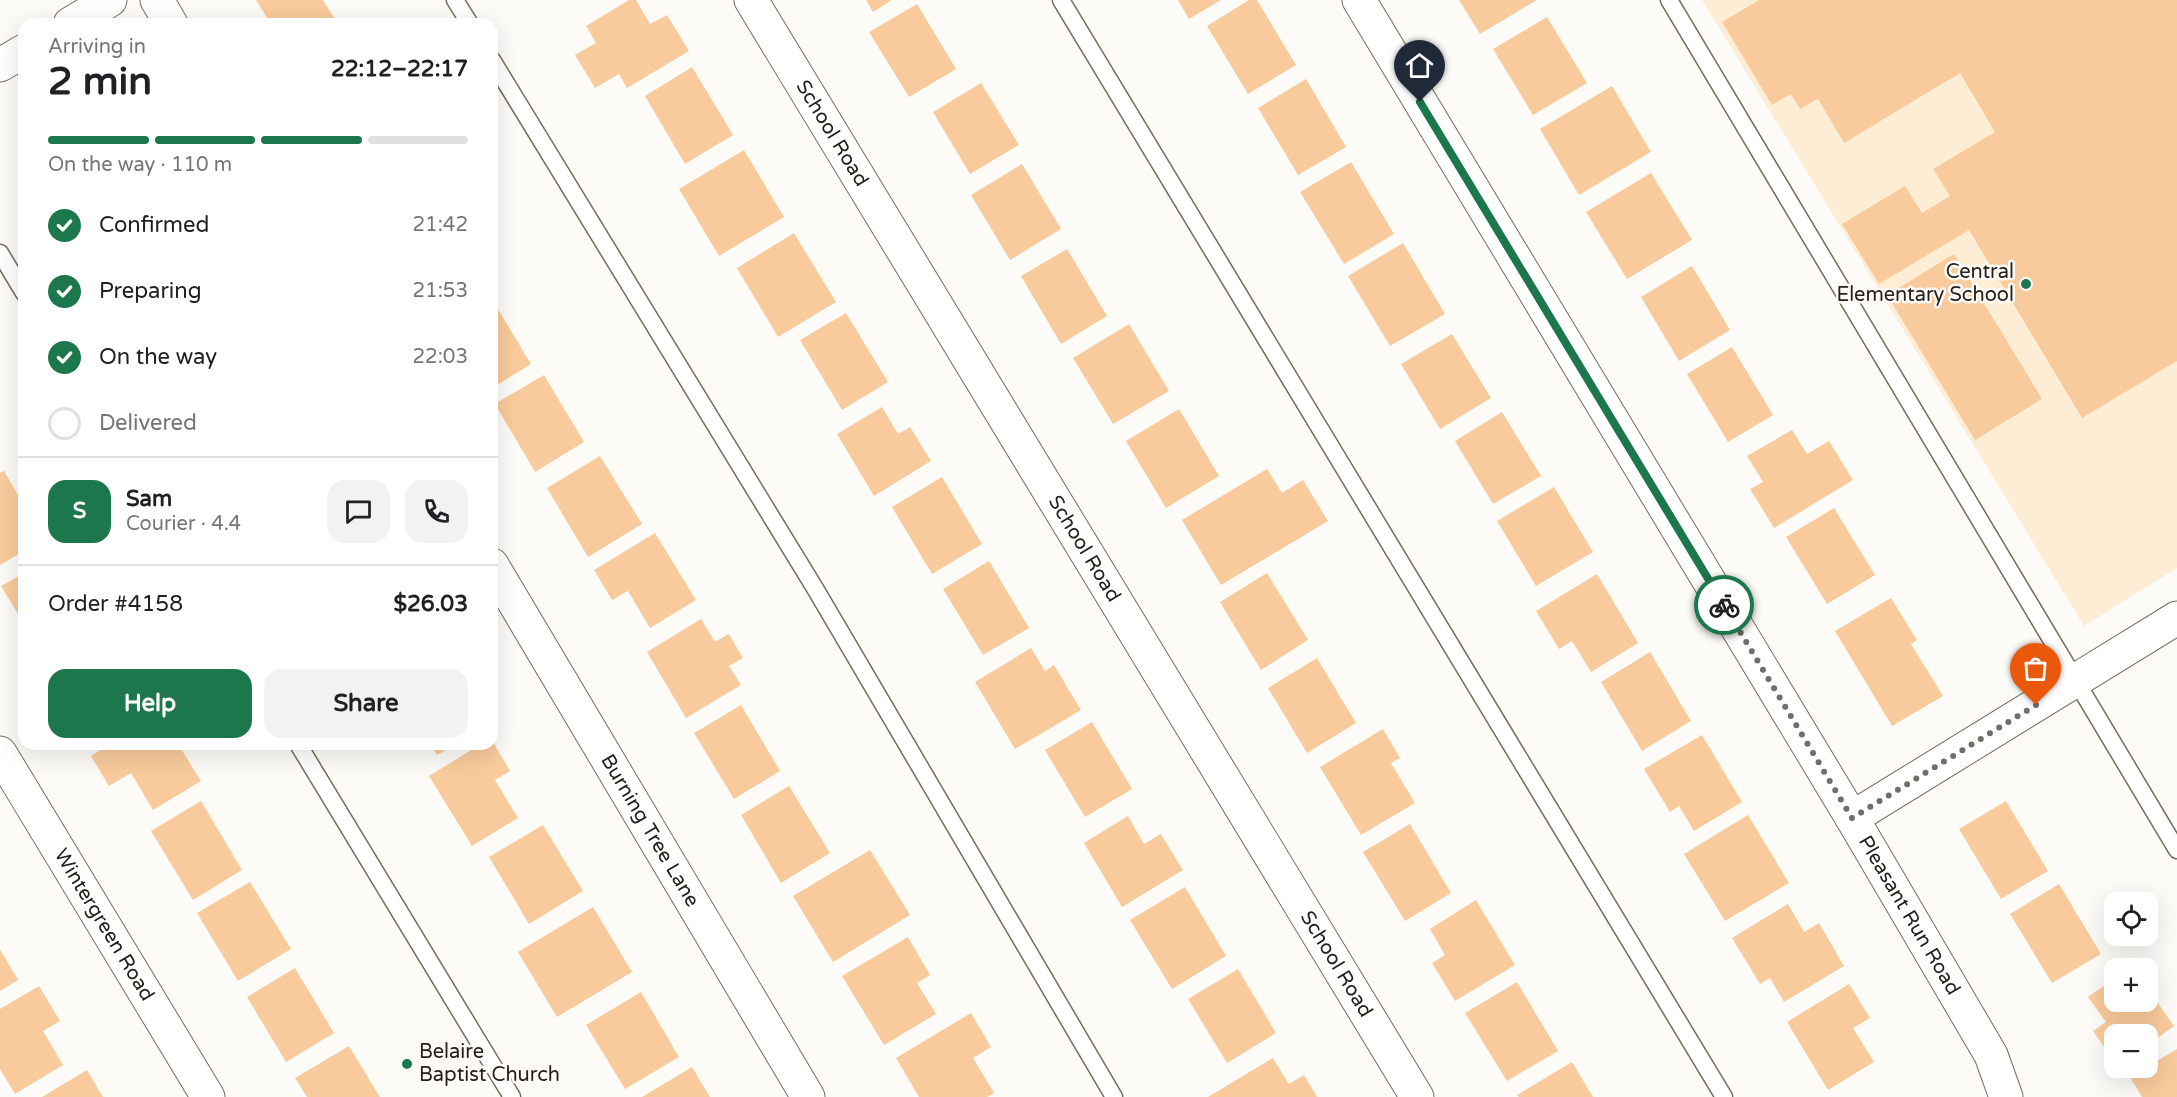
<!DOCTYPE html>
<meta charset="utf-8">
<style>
:root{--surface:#fff;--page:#f2f2f2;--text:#202124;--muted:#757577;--line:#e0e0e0;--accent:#1c774c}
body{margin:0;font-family:"Varela Round",sans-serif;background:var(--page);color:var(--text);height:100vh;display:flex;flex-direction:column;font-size:22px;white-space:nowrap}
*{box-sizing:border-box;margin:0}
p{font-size:20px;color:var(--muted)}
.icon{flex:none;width:33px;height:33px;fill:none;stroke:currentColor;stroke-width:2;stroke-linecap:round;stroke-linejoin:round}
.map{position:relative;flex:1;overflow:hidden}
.panel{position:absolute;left:18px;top:18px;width:480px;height:732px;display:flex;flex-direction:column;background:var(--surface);border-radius:18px;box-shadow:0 6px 24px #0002}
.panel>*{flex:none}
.tools{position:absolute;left:2104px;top:892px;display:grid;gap:12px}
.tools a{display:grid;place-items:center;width:54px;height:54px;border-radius:12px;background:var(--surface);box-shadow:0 6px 24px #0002;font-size:30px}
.pin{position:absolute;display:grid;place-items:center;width:51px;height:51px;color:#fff;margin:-62px -26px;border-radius:50% 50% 50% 0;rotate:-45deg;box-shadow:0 0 6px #0007}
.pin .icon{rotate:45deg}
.courier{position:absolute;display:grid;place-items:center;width:60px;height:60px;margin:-30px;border:4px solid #1c774c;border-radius:50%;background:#fff;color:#222;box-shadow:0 2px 8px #0007}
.overview em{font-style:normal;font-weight:800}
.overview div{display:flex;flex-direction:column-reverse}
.overview{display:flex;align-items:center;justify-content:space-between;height:102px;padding:0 30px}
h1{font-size:39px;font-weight:800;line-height:45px}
.bar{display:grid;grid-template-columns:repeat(4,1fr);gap:9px 6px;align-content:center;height:72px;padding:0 30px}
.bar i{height:8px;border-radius:4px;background:var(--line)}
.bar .current{background:var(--accent)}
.bar p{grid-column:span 4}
.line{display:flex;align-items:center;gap:15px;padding:0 30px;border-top:2px solid var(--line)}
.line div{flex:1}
.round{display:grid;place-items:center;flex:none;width:63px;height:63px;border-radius:18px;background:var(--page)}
ol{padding:0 30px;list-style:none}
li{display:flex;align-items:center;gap:18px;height:66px}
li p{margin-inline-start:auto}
li .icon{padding:6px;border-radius:50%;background:var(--accent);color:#fff;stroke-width:4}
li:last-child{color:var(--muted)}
li i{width:33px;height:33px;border:3px solid var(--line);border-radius:50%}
.primary-button{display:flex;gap:12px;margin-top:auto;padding:12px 30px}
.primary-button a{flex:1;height:69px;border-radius:18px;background:var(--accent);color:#fff;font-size:24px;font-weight:800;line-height:69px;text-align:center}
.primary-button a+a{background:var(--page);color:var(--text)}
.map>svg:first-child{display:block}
</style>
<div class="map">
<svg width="2177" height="1097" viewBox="0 0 2177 1097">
<rect width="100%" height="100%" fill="#fdfbf7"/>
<polygon fill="#feedd5" points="1702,0 2177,0 2177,568 2084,626"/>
<g fill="#f9cb9c">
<polygon points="256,0 323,0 338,24 271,24"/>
<polygon points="629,0 636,0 650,24 667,15 689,51 627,88 619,74 595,88 575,55 596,43 586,26"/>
<polygon points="866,0 892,0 873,12"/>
<polygon points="1178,0 1221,0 1189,19"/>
<polygon points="1249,0 1257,0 1296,65 1248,94 1207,26"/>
<polygon points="1459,0 1537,0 1480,34"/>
<polygon points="1759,0 2177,0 2177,361 2082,418 1969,230 1879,284 1842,224 1905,186 1922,213 1950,196 1933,169 1995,132 1960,73 1844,143 1818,99 1800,109 1791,94 1772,105 1722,22"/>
<polygon points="917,4 956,69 909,97 869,32"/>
<polygon points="1547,17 1587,83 1533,115 1493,49"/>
<polygon points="692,67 733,135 685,164 645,96"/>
<polygon points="1306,79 1346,147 1298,175 1258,108"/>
<polygon points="981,83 1019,145 970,174 933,112"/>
<polygon points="1612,86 1651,152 1579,195 1540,129"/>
<polygon points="744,150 784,217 719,256 679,189"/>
<polygon points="1351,162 1394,234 1344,264 1300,192"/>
<polygon points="1022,164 1061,229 1010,260 971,195"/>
<polygon points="1651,173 1692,240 1627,279 1586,212"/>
<polygon points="794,233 836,302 778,337 737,268"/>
<polygon points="1403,243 1445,314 1390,346 1348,276"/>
<polygon points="1067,249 1107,316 1061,344 1021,276"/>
<polygon points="1954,254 2042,399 1975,440 1887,295"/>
<polygon points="1692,266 1730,330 1679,361 1641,297"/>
<polygon points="492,299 531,364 492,388"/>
<polygon points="846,313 888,382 842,410 800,340"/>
<polygon points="1129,324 1169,391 1113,424 1073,358"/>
<polygon points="1452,334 1491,398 1440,429 1401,364"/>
<polygon points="1732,347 1773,415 1728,442 1687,374"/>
<polygon points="544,375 584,442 535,472 495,404"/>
<polygon points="882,407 898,434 910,427 931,461 874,496 837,434"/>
<polygon points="1179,409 1219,476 1166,508 1126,441"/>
<polygon points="1502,412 1541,476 1493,504 1455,441"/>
<polygon points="1792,430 1807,454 1829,441 1853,480 1774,528 1750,489 1763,482 1747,456"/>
<polygon points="600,456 642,524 588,557 547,488"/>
<polygon points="1267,469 1282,493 1303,480 1328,521 1221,585 1182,520"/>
<polygon points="4,471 24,505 24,551 0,565 0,473"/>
<polygon points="942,477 982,544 932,574 892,507"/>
<polygon points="1554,487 1593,552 1536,586 1497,521"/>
<polygon points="1834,508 1875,575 1827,604 1786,537"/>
<polygon points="655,533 696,600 650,628 628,591 612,600 594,570"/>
<polygon points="989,561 1029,628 983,655 943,589"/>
<polygon points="24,573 24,624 1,586"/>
<polygon points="1267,573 1308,640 1261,670 1220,602"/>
<polygon points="1597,574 1638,643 1591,672 1572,641 1559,649 1536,611"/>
<polygon points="1891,598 1917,640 1911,644 1943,696 1892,726 1835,631"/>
<polygon points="701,619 715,642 729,634 743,658 729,666 741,685 686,718 647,652"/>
<polygon points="1031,648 1045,671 1054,665 1081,710 1015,749 975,682"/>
<polygon points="1650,652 1691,721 1642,751 1601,682"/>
<polygon points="1317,658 1356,723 1307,753 1268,688"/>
<polygon points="741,705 780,771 734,799 694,733"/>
<polygon points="1092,722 1132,789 1085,817 1045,750"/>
<polygon points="1383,729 1400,758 1391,763 1415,803 1361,835 1320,767"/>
<polygon points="1702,735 1742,802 1694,831 1679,806 1670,812 1644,769"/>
<polygon points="492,740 510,771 495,780 518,818 472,846 429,776 481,744 492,744"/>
<polygon points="110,744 178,744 201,781 153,810 131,773 109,786 91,756"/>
<polygon points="431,744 456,744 437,755"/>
<polygon points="789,786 830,853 781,883 741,815"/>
<polygon points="201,801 242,870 193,900 151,831"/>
<polygon points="2006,801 2048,871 2001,899 1959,829"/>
<polygon points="1748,815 1789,883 1725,921 1684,854"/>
<polygon points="1128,816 1144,844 1161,834 1183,870 1122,907 1084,843"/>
<polygon points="1410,824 1451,893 1405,921 1363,852"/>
<polygon points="543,825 583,891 529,924 489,857"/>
<polygon points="870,850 910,915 833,962 793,896"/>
<polygon points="250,882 291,949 238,981 197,913"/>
<polygon points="2059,884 2101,954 2052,983 2010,914"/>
<polygon points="1185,887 1226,956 1172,989 1130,920"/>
<polygon points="1476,900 1515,965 1455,1001 1432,963 1445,955 1430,929"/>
<polygon points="1788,904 1804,932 1819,923 1844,966 1784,1002 1770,978 1760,984 1732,938"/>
<polygon points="593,907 632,972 557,1017 518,952"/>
<polygon points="908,937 930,975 917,983 936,1014 884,1045 842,976"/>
<polygon points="0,949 18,980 0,991"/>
<polygon points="295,968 334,1033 286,1062 247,997"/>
<polygon points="1238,969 1276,1033 1227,1063 1188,999"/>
<polygon points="2115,978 2115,1002 2148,1002 2148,989 2174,1026 2148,1045 2148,1035 2115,1035 2115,1062 2093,1031 2106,1022 2088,997"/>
<polygon points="1517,982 1558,1051 1507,1081 1465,1013"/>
<polygon points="1849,984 1870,1018 1853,1028 1874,1062 1828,1090 1787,1022"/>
<polygon points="39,986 60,1021 43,1031 63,1065 15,1094 0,1069 0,1009"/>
<polygon points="641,992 679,1057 625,1089 586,1025"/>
<polygon points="971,1013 991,1047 973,1058 994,1093 987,1097 919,1097 896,1058"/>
<polygon points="349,1046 380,1097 307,1097 295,1078"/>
<polygon points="2177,1049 2177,1097 2142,1097 2130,1077"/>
<polygon points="1273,1058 1289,1084 1304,1075 1317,1097 1208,1097"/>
<polygon points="1572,1062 1593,1097 1519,1097 1517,1095"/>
<polygon points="692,1067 710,1097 642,1097"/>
<polygon points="87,1070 103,1097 42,1097"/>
</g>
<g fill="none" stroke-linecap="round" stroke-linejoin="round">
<g stroke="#776d5e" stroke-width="19">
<g id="service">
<polyline points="455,0 470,24"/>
<polyline points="1061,0 1724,1097"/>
<polyline points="1669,0 2177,850"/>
<polyline points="492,60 816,590 1114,1097"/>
<polyline points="0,253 24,293"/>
<polyline points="298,744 512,1097"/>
</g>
</g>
<g stroke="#776d5e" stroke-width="35">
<g id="minor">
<polyline points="157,0 171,24"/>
<path id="s1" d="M 751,0 L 1417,1097"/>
<path id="s2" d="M 1359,0 L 1852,818 L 1991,1055 L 2006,1097"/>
<polyline points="70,24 110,0"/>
<polyline points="0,65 24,51"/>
<path id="s3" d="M 492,565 L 808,1097"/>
<path id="s4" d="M 0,753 L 208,1097"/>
<polyline points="1852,818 2177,618"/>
</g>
</g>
<use href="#service" stroke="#fff" stroke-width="16"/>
<use href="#minor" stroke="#fff" stroke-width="33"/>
</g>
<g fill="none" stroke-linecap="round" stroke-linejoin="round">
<polyline stroke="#716d67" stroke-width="6" stroke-dasharray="0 10.8" points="1724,605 1852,818 2036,705"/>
<polyline stroke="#1c774c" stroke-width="8" points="1420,102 1724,605"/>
</g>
<g fill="#1c774c" stroke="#fdfbf7" stroke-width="2">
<circle cx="2026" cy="284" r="6"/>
<circle cx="407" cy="1064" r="6"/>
</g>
<g text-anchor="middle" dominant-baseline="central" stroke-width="5" stroke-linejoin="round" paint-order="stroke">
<g font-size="20" fill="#25211a" stroke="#fdfbf7">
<text stroke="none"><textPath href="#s1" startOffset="156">School Road</textPath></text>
<text stroke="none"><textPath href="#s1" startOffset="642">School Road</textPath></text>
<text stroke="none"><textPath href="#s3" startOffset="309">Burning Tree Lane</textPath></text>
<text stroke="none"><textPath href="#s2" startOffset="1068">Pleasant Run Road</textPath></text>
<text stroke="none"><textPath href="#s4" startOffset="201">Wintergreen Road</textPath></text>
<text stroke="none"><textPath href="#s1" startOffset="1128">School Road</textPath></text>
</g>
<g font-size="20" fill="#25211a" stroke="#fdfbf7" text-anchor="end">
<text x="2014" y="272">Central<tspan x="2014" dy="23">Elementary School</tspan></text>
<text x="419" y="1052" text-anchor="start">Belaire<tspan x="419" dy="23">Baptist Church</tspan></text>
</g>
</g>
</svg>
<div class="tools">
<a><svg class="icon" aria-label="locate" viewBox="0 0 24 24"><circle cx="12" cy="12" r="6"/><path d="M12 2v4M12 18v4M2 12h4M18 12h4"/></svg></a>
<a>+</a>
<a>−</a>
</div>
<div class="pin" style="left:2036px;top:705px;background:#ea580c"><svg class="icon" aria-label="bag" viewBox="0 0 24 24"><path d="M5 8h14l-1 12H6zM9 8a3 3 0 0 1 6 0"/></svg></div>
<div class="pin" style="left:1420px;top:102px;background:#1f2937"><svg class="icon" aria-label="home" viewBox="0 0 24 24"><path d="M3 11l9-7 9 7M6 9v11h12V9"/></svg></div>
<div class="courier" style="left:1724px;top:605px"><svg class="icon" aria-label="bike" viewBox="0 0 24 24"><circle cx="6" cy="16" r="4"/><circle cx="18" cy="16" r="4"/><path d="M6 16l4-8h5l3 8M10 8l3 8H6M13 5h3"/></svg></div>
<section class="panel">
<div class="overview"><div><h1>2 min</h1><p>Arriving in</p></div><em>22:12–22:17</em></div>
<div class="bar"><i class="current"></i><i class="current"></i><i class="current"></i><i></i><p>On the way · 110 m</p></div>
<ol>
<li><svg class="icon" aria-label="check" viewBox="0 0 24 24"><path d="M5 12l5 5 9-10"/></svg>Confirmed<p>21:42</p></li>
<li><svg class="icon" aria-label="check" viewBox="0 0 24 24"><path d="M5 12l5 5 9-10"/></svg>Preparing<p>21:53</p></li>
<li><svg class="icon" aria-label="check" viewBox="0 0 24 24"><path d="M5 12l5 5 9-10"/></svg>On the way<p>22:03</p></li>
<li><i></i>Delivered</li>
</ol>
<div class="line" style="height:108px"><b class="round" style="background:var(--accent);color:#fff">S</b><div><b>Sam</b><p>Courier · 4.4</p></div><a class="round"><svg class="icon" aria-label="chat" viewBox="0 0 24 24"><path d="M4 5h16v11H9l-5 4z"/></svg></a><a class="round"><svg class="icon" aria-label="phone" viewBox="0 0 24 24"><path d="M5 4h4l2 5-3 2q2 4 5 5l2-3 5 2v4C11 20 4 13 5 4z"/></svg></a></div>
<div class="line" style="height:78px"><div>Order #4158</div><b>$26.03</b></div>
<div class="primary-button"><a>Help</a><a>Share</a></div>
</section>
</div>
